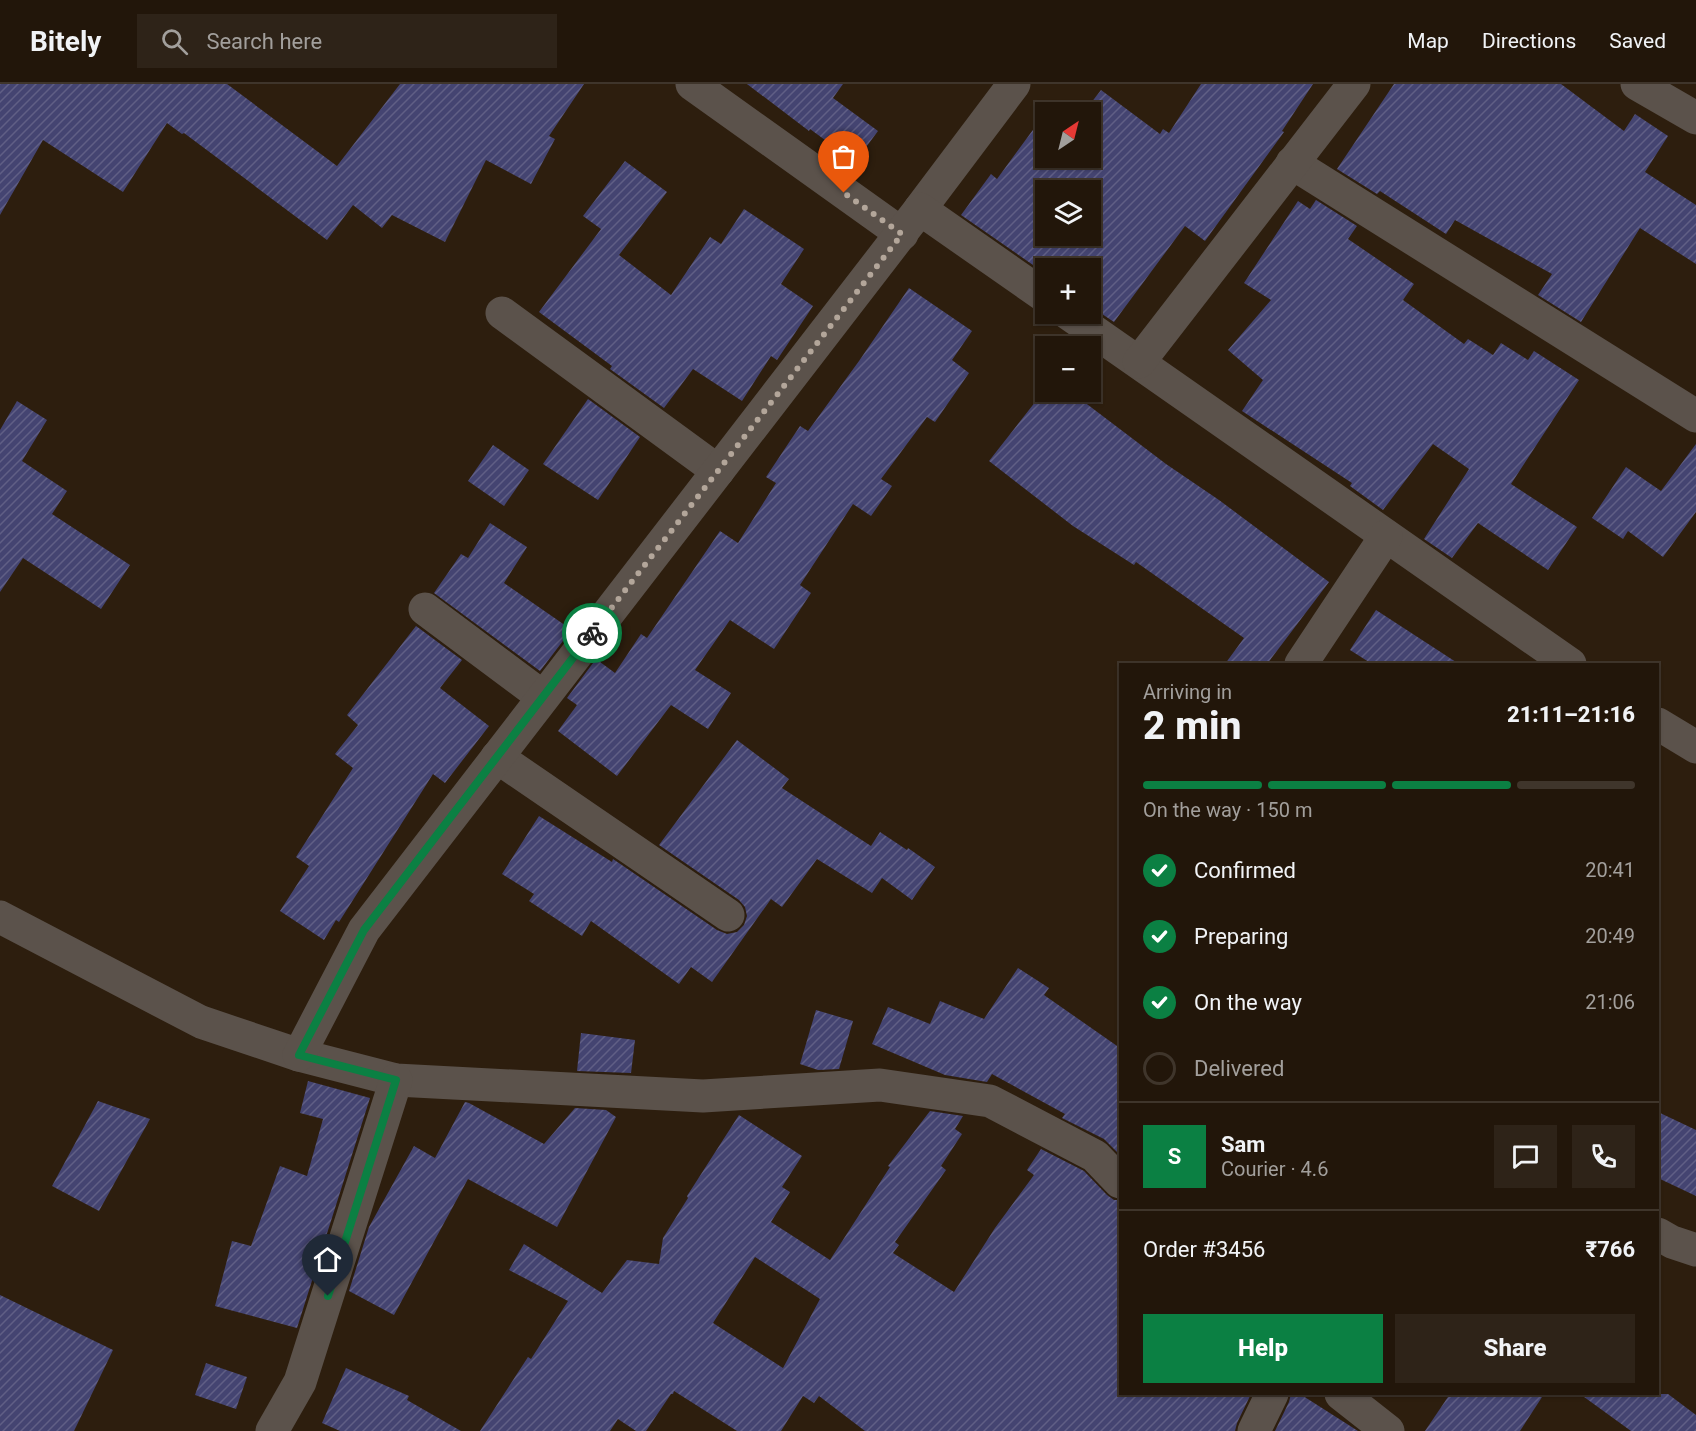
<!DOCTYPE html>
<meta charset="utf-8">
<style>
:root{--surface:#22160a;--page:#2e2318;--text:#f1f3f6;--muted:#a29f9c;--line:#3f352b;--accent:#0b8043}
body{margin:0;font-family:Roboto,sans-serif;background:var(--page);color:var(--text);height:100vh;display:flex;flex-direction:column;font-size:22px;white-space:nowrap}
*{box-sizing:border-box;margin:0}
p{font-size:20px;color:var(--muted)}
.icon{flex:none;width:33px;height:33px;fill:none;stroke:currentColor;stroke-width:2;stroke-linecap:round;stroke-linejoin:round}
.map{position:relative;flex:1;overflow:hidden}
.panel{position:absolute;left:1119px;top:579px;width:540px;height:732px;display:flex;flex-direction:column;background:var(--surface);border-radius:0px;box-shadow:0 2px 4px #0004,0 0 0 2px var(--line)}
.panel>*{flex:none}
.needle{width:39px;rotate:35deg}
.fabs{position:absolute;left:1035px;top:18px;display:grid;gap:12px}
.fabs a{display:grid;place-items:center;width:66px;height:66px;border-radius:0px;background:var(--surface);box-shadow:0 2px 4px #0004,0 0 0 2px var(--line);font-size:30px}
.pin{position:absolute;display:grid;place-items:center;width:51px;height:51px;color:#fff;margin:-62px -26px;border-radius:50% 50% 50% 0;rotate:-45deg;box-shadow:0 0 6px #0007}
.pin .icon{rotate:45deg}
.courier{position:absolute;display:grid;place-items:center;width:60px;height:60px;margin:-30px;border:4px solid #0b8043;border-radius:50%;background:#fff;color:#222;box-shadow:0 2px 8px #0007}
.headline em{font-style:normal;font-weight:800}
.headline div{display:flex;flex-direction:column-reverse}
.headline{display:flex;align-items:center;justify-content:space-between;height:102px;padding:0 24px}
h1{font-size:39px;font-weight:800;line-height:45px}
.bar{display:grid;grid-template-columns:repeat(4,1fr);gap:9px 6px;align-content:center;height:72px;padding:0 24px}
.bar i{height:8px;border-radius:4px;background:var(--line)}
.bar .active{background:var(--accent)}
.bar p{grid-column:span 4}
.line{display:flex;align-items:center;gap:15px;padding:0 24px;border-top:2px solid var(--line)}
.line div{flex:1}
.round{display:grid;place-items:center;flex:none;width:63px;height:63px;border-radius:0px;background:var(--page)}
ol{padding:0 24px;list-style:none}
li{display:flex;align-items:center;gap:18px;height:66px}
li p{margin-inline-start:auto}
li .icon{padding:6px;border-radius:50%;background:var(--accent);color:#fff;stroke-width:4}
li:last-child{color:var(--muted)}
li i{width:33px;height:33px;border:3px solid var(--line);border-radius:50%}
.action{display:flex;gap:12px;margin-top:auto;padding:12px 24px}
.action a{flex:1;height:69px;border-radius:0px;background:var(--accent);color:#fff;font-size:24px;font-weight:800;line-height:69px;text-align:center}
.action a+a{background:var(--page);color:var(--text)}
header{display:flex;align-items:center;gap:36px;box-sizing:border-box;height:84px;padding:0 30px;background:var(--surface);border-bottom:2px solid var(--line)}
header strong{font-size:28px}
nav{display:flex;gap:33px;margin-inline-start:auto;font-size:21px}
.search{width:420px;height:54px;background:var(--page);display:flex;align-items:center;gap:15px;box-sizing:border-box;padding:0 21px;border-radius:0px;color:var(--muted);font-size:22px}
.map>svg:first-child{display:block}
</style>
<header>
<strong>Bitely</strong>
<div class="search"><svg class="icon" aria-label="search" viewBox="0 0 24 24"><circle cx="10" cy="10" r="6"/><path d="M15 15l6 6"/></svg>Search here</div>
<nav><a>Map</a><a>Directions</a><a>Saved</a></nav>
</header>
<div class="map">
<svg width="1696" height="1347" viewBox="0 0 1696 1347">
<defs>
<pattern id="building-hatch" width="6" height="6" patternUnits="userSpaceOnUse" patternTransform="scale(1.5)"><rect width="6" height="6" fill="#444471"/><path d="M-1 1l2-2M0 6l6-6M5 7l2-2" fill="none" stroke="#605f85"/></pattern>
</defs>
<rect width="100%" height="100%" fill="#2d1e0e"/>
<g fill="url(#building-hatch)" fill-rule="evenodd">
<polygon points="0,0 227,0 337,82 400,0 584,0 549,52 555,55 531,100 486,76 445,158 392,131 382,144 353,121 327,156 184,49 182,50 167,39 123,108 43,56 0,131"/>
<polygon points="747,0 843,0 833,14 878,47 855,78 810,45 809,47"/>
<path d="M 1201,0 L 1313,0 L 1282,47 L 1284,48 L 1205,157 L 1185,142 L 1114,238 L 1090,222 L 1090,184 L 1046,184 L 1046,190 L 961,131 L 991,90 L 997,95 L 1038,39 L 1046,45 L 1046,74 L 1090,74 L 1090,28 L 1084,28 L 1101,6 L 1160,50 L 1163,45 L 1169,49 ZM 1046,106 L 1090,106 L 1090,152 L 1046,152 Z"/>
<polygon points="1394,0 1561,0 1624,47 1635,30 1668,52 1645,88 1696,121 1696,180 1640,144 1581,238 1538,211 1552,190 1455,136 1446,150 1380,107 1377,110 1337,85"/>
<polygon points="625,77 667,108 619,171 671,211 710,153 721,160 744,125 804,165 781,200 813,222 777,276 771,272 742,317 693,285 664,324 610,285 612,282 539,228 601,145 583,132"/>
<polygon points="1316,116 1357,142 1348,155 1414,200 1403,216 1464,260 1468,255 1493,271 1501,259 1528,276 1534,267 1579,296 1511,400 1577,443 1548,486 1478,439 1452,474 1424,455 1469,385 1433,360 1383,426 1350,402 1352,399 1242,327 1263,296 1228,266 1271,216 1244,199 1298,117 1310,125"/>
<polygon points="909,204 972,247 952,276 969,289 935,338 927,333 881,395 892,402 871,432 853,420 800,501 811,509 774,565 730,536 695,586 731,609 708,645 671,621 617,692 558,647 577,621 567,614 596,575 615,589 641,550 647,554 720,447 738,459 776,399 766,393 800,342 808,347 859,277"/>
<polygon points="1043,308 1071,308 1166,380 1219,416 1329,498 1267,580 1225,580 1244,554 1136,478 1134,481 1073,442 989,377"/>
<polygon points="588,315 640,353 598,416 543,380"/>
<polygon points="17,317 47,336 22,377 67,407 52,430 130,481 101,525 23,474 0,508 0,346"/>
<polygon points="1696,360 1696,428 1663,473 1628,447 1623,455 1592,434 1626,383 1661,407"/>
<polygon points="493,361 529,386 504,422 468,397"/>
<polygon points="490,439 527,463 504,499 569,544 564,551 566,553 540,587 434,509 461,470 468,474"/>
<polygon points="1376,526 1459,580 1372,580 1350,566"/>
<polygon points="416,542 462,576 440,604 489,642 445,699 433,690 339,838 336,836 324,856 280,827 309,782 296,773 353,684 335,670 358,641 347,631"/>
<polygon points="737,656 789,695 782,704 871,762 880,748 907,766 908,764 935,783 912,816 882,794 872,809 817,775 782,823 771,815 712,898 691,883 679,900 591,837 582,852 529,817 534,810 502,790 539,732 612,778 613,775 717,846 727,850 737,848 744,841 747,832 745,823 739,816 659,761"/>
<polygon points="1018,884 1049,904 1044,911 1120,964 1120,1071 1104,1055 1062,1034 1065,1030 992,990 987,998 945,991 872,960 888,923 930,940 940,917 984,935"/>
<polygon points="816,926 853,937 839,985 818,986 800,980"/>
<polygon points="581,949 635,956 631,989 577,987"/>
<polygon points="308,997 370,1014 297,1244 215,1222 232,1157 251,1162 280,1082 307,1092 323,1035 300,1029"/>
<polygon points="98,1017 150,1035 99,1127 52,1102"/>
<polygon points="465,1018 469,1019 544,1060 575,1024 606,1026 616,1033 557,1143 468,1095 394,1231 349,1207 369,1143 414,1062 435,1074"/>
<path d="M 930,1027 L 963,1032 L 955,1045 L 962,1050 L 941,1082 L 946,1086 L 895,1158 L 899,1161 L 893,1169 L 954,1208 L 995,1144 L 1034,1091 L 1027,1086 L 1041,1065 L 1084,1087 L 1107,1111 L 1114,1116 L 1120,1116 L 1120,1310 L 1251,1310 L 1237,1339 L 1235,1347 L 865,1347 L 819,1312 L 814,1319 L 803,1312 L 781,1347 L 737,1347 L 674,1307 L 673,1310 L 671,1310 L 646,1347 L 636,1347 L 618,1335 L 610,1347 L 480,1347 L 528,1273 L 531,1275 L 568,1217 L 509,1186 L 524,1160 L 602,1209 L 627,1176 L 659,1180 L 663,1154 L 688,1114 L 687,1112 L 739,1031 L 802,1072 L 782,1103 L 790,1108 L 771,1138 L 830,1176 L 890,1083 L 888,1082 ZM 755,1173 L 820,1215 L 783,1284 L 713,1239 Z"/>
<polygon points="1658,1028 1696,1046 1696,1112 1658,1094"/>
<polygon points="0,1211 113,1266 74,1347 0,1347"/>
<polygon points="206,1279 247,1293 236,1325 195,1311"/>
<polygon points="346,1284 409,1312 407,1316 461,1347 340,1347 322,1339"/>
<polygon points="1291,1310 1300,1310 1358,1347 1275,1347 1289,1318"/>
<polygon points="1450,1310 1544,1310 1520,1347 1425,1347"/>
<polygon points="1580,1310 1668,1310 1696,1331 1696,1347 1631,1347"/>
</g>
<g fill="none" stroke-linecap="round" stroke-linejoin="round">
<g stroke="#5b524b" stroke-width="33">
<polyline points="692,0 902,150"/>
<polyline points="1637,0 1696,34"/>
<polyline points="1292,79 1696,332"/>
<polyline points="920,125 1014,0"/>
<polyline points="502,229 718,387"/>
<polyline points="1069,230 1570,580"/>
<polyline points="1139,278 1354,0"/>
<polyline points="425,525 543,613"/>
<polyline points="1301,580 1386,452"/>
<polyline points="1658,640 1696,663"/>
<polyline points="497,673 728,831"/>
<polyline points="0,833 201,938 299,971 396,996 703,1012 880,1001 990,1017 1095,1072 1120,1098"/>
<polyline points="299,971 364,846 920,125 1046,213"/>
<polyline points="1658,1150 1672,1158 1696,1166"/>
<polyline points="1341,1310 1388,1347"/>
<polyline points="272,1347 300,1298 396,996"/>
<polyline points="1254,1347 1272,1310"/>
</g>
</g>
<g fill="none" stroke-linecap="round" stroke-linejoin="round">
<polyline stroke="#b3a69a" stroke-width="6" stroke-dasharray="0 10.8" points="592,549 902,150 844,109"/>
<polyline stroke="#0b8043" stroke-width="8" points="328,1212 396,996 299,971 364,846 592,549"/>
</g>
</svg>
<div class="fabs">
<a><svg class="needle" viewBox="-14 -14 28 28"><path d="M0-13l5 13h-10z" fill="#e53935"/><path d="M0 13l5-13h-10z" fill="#a29f9c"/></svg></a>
<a><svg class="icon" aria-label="layers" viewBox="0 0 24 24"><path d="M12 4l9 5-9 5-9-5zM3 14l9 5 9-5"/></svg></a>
<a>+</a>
<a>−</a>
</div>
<div class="pin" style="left:844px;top:109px;background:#ea580c"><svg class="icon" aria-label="bag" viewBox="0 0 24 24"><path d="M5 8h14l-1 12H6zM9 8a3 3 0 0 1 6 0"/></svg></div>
<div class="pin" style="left:328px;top:1212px;background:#1f2937"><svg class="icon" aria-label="home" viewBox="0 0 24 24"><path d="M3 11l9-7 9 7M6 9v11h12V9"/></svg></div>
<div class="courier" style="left:592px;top:549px"><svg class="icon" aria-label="bike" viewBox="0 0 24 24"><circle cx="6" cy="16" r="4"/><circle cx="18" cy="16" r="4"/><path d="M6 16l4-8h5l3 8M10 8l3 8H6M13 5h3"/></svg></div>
<section class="panel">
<div class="headline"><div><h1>2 min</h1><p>Arriving in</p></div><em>21:11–21:16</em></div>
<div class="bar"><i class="active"></i><i class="active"></i><i class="active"></i><i></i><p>On the way · 150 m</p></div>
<ol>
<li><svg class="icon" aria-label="check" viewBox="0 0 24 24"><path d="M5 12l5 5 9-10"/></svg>Confirmed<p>20:41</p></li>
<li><svg class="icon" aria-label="check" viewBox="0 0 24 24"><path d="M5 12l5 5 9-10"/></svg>Preparing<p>20:49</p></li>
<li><svg class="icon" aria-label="check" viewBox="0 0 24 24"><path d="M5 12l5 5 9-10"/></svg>On the way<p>21:06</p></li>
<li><i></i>Delivered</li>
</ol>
<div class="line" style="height:108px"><b class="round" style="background:var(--accent);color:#fff">S</b><div><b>Sam</b><p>Courier · 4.6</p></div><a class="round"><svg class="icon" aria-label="chat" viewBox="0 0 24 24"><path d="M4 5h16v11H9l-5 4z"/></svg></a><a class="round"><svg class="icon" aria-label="phone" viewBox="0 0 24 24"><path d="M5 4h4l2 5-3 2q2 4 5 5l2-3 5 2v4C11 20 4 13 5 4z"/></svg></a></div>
<div class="line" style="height:78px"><div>Order #3456</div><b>₹766</b></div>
<div class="action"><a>Help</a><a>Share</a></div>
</section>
</div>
